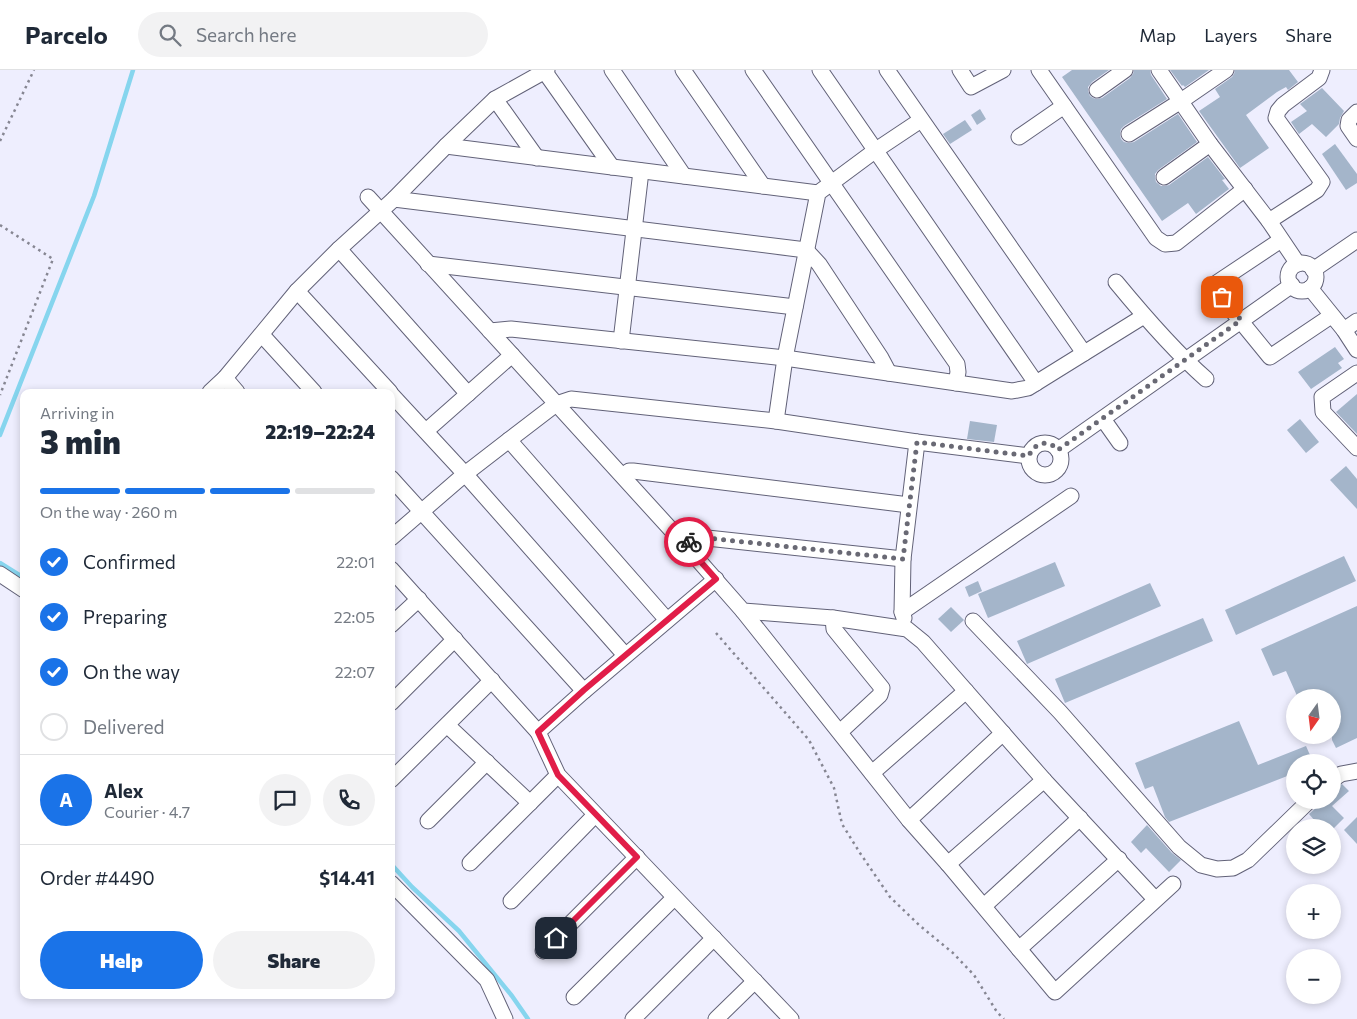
<!DOCTYPE html>
<meta charset="utf-8">
<style>
:root{--surface:#fff;--page:#f2f2f3;--text:#1f2937;--muted:#747a83;--line:#e0e1e3;--accent:#1a73e8}
body{margin:0;font-family:Commissioner,sans-serif;background:var(--page);color:var(--text);height:100vh;display:flex;flex-direction:column;font-size:19px;white-space:nowrap}
*{box-sizing:border-box;margin:0}
p{font-size:16px;color:var(--muted)}
.icon{flex:none;width:28px;height:28px;fill:none;stroke:currentColor;stroke-width:2;stroke-linecap:round;stroke-linejoin:round}
.map{position:relative;flex:1;overflow:hidden}
.panel{position:absolute;left:20px;top:319px;width:375px;height:610px;display:flex;flex-direction:column;background:var(--surface);border-radius:10px;box-shadow:0 2px 8px #0003}
.panel>*{flex:none}
.needle{width:32px;rotate:194deg}
.tools{position:absolute;left:1286px;top:619px;display:grid;gap:10px}
.tools a{display:grid;place-items:center;width:55px;height:55px;border-radius:50%;background:var(--surface);box-shadow:0 2px 8px #0003;font-size:25px}
.pin{position:absolute;display:grid;place-items:center;width:42px;height:42px;color:#fff;margin:-21px;border-radius:10px;box-shadow:0 2px 8px #0006}
.courier{position:absolute;display:grid;place-items:center;width:50px;height:50px;margin:-25px;border:4px solid #e11d48;border-radius:50%;background:#fff;color:#222;box-shadow:0 1px 6px #0007}
.overview em{font-style:normal;font-weight:800}
.overview div{display:flex;flex-direction:column-reverse}
.overview{display:flex;align-items:center;justify-content:space-between;height:85px;padding:0 20px}
h1{font-size:32px;font-weight:800;line-height:38px}
.bar{display:grid;grid-template-columns:repeat(4,1fr);gap:8px 5px;align-content:center;height:60px;padding:0 20px}
.bar i{height:6px;border-radius:4px;background:var(--line)}
.bar .active{background:var(--accent)}
.bar p{grid-column:span 4}
.line{display:flex;align-items:center;gap:12px;padding:0 20px;border-top:1px solid var(--line)}
.line div{flex:1}
.round{display:grid;place-items:center;flex:none;width:52px;height:52px;border-radius:26px;background:var(--page)}
ol{padding:0 20px;list-style:none}
li{display:flex;align-items:center;gap:15px;height:55px}
li p{margin-inline-start:auto}
li .icon{padding:5px;border-radius:50%;background:var(--accent);color:#fff;stroke-width:4}
li:last-child{color:var(--muted)}
li i{width:28px;height:28px;border:2px solid var(--line);border-radius:50%}
.cta{display:flex;gap:10px;margin-top:auto;padding:10px 20px}
.cta a{flex:1;height:58px;border-radius:30px;background:var(--accent);color:#fff;font-size:20px;font-weight:800;line-height:58px;text-align:center}
.cta a+a{background:var(--page);color:var(--text)}
header{display:flex;align-items:center;gap:30px;box-sizing:border-box;height:70px;padding:0 25px;background:var(--surface);border-bottom:1px solid var(--line)}
header strong{font-size:24px}
nav{display:flex;gap:28px;margin-inline-start:auto;font-size:18px}
.search{width:350px;height:45px;background:var(--page);display:flex;align-items:center;gap:12px;box-sizing:border-box;padding:0 18px;border-radius:28px;color:var(--muted);font-size:19px}
.map>svg:first-child{display:block}
</style>
<header>
<strong>Parcelo</strong>
<div class="search"><svg class="icon" aria-label="search" viewBox="0 0 24 24"><circle cx="10" cy="10" r="6"/><path d="M15 15l6 6"/></svg>Search here</div>
<nav><a>Map</a><a>Layers</a><a>Share</a></nav>
</header>
<div class="map">
<svg width="1357" height="949" viewBox="0 0 1357 949">
<rect width="100%" height="100%" fill="#eeeefe"/>
<g fill="none" stroke-linecap="round" stroke-linejoin="round">
<g stroke="#86d5ee" stroke-width="4.5">
<polyline points="0,365 94,126 133,0"/>
<polyline points="0,493 24,508"/>
<polyline points="391,794 412,817 459,861 512,926 528,949"/>
</g>
</g>
<g fill="#a4b5ca">
<polygon points="1072,0 1109,0 1092,12 1088,17 1088,21 1090,26 1093,28 1097,29 1102,28 1130,8 1133,4 1134,0 1150,0 1151,5 1167,29 1124,56 1121,59 1120,64 1121,69 1124,72 1129,73 1134,72 1178,44 1197,72 1158,100 1155,104 1155,107 1156,112 1161,116 1164,116 1169,115 1208,87 1225,109 1222,110 1229,119 1196,144 1188,133 1162,151 1062,7"/>
<polygon points="1170,0 1209,0 1185,17 1183,15 1182,16"/>
<polygon points="1235,0 1289,0 1298,12 1288,20 1286,17 1277,22 1246,45 1269,78 1240,98 1199,41 1220,27 1215,19 1232,7 1234,4"/>
<polygon points="1322,18 1344,41 1340,48 1339,54 1326,67 1312,54 1299,64 1291,52 1307,41 1300,34"/>
<polygon points="980,39 986,49 977,55 971,45"/>
<polygon points="965,50 972,60 950,74 943,64"/>
<polygon points="1335,74 1357,104 1357,113 1346,120 1322,84"/>
<polygon points="1335,277 1344,289 1338,293 1342,298 1311,319 1298,302"/>
<polygon points="1357,324 1357,364 1336,342"/>
<polygon points="1300,349 1319,372 1306,383 1287,360"/>
<polygon points="970,351 997,355 994,372 967,369"/>
<polygon points="1346,396 1357,409 1357,439 1330,410"/>
<polygon points="1344,486 1356,511 1236,565 1225,540"/>
<polygon points="1055,492 1065,516 988,548 978,524"/>
<polygon points="978,511 982,521 969,527 965,517"/>
<polygon points="1150,513 1161,536 1027,594 1017,571"/>
<polygon points="1357,536 1357,668 1336,678 1332,670 1332,628 1298,628 1286,601 1273,606 1261,579"/>
<polygon points="951,537 964,550 951,562 938,549"/>
<polygon points="1203,548 1213,571 1065,633 1055,609"/>
<polygon points="1239,651 1258,695 1306,676 1313,692 1295,692 1295,703 1169,752 1165,747 1153,716 1145,719 1135,693"/>
<polygon points="1342,714 1349,721 1332,736 1344,748 1334,758 1321,758 1309,744 1317,737 1320,730 1332,730 1332,719"/>
<polygon points="1357,747 1357,774 1344,760"/>
<polygon points="1147,755 1172,783 1181,790 1169,802 1146,778 1141,783 1131,772"/>
</g>
<g fill="none" stroke-linecap="round" stroke-linejoin="round">
<g stroke="#626278" stroke-width="17">
<g id="minor">
<polyline points="612,0 684,106"/>
<polyline points="683,0 763,116"/>
<polyline points="753,0 957,294 958,302 956,313"/>
<polyline points="820,0 1036,313"/>
<polyline points="887,0 1084,283"/>
<polyline points="960,0 971,17 1003,0"/>
<polyline points="1039,0 1156,168 1165,174 1176,173 1245,119"/>
<polyline points="1159,0 1210,74 1269,151 1298,194"/>
<polyline points="545,2 612,97"/>
<polyline points="1097,20 1125,0"/>
<polyline points="495,29 537,88"/>
<polyline points="1357,42 1349,50 1348,56 1357,69"/>
<polyline points="1129,64 1181,31 1226,0"/>
<polyline points="1019,67 1064,36"/>
<polyline points="446,76 818,123"/>
<polyline points="1164,107 1210,74"/>
<polyline points="368,127 685,475 743,541 833,548 907,559 923,572 1044,710 1155,829"/>
<polyline points="394,129 806,180 819,194 881,288 889,303"/>
<polyline points="1269,151 1317,120 1322,112 1276,48 1278,41 1283,35 1319,8 1322,0"/>
<polyline points="1281,170 1212,216 1270,287 1331,246"/>
<polyline points="339,179 468,324"/>
<circle cx="1302" cy="207" r="14"/>
<polyline points="428,194 795,237"/>
<polyline points="1313,200 1357,170"/>
<path d="M 1116,212 C 1144,246 1173,280 1206,309"/>
<polyline points="1310,218 1344,260 1357,280"/>
<polyline points="297,221 390,322"/>
<polyline points="1344,260 1357,251"/>
<polyline points="490,261 511,259 785,288 1012,321 1028,318 1144,246"/>
<polyline points="262,265 314,322"/>
<polyline points="621,271 641,101"/>
<polyline points="1357,303 1322,327 1323,342 1357,378"/>
<polyline points="225,308 237,322"/>
<polyline points="210,322 225,308 297,221 339,179 394,129 446,76 495,29 547,0"/>
<polyline points="391,324 465,404 625,585"/>
<polyline points="1103,349 1120,373"/>
<polyline points="776,351 785,288 818,123 876,80 921,50"/>
<polyline points="426,361 512,285"/>
<polyline points="509,370 667,550"/>
<circle cx="1045" cy="389" r="16"/>
<polyline points="1058,380 1292,215"/>
<polyline points="623,406 629,401 633,401 909,435"/>
<polyline points="391,408 584,621"/>
<polyline points="391,468 465,404 509,370 556,334 571,329 776,351 917,372 1029,386"/>
<polyline points="685,475 698,467 903,489"/>
<polyline points="391,499 538,662"/>
<polyline points="0,504 24,520"/>
<polyline points="716,509 584,621 538,662 558,705 791,949"/>
<polyline points="743,541 909,750 948,794 1044,710"/>
<polyline points="902,542 1071,426"/>
<polyline points="833,548 834,559 882,618 880,625 840,662"/>
<polyline points="904,548 902,542 903,489 917,372"/>
<polyline points="973,551 1060,642 1179,777 1201,795 1217,799 1233,798 1248,790 1310,730"/>
<polyline points="391,555 419,529"/>
<polyline points="391,633 455,569"/>
<polyline points="448,656 530,733"/>
<polyline points="872,703 966,621"/>
<polyline points="391,710 492,610"/>
<polyline points="1332,710 1341,704 1357,701"/>
<polyline points="909,750 1003,663"/>
<polyline points="428,751 487,692"/>
<polyline points="470,793 558,705"/>
<polyline points="948,794 1055,922 1173,814"/>
<polyline points="391,813 487,910 505,949"/>
<polyline points="511,831 595,745"/>
<polyline points="984,836 1080,748"/>
<polyline points="1019,879 1119,789"/>
<polyline points="543,881 637,787"/>
<polyline points="574,927 674,828"/>
<polyline points="633,949 714,868"/>
<polyline points="716,949 755,911"/>
</g>
</g>
<g stroke="#868692" stroke-width="2.5" stroke-dasharray="2.5 4" stroke-linecap="butt">
<polyline points="0,71 34,0"/>
<polyline points="0,155 53,189 0,325"/>
<polyline points="716,563 809,670 834,718 842,754 860,783 890,827 919,855 953,883 974,905 997,942 1004,949"/>
</g>
<use href="#minor" stroke="#fff" stroke-width="15"/>
</g>
<g fill="none" stroke-linecap="round" stroke-linejoin="round">
<path stroke="#696974" stroke-width="5" stroke-dasharray="0 9" d="M 689,472 L 698,467 L 903,489 L 917,372 L 1029,386 C 1034,372 1049,369 1058,380 L 1241,250 L 1222,227"/>
<polyline stroke="#e11d48" stroke-width="6" points="556,868 637,787 558,705 538,662 584,620 716,509 685,474 689,472"/>
</g>
</svg>
<div class="tools">
<a><svg class="needle" viewBox="-14 -14 28 28"><path d="M0-13l5 13h-10z" fill="#e53935"/><path d="M0 13l5-13h-10z" fill="#747a83"/></svg></a>
<a><svg class="icon" aria-label="locate" viewBox="0 0 24 24"><circle cx="12" cy="12" r="6"/><path d="M12 2v4M12 18v4M2 12h4M18 12h4"/></svg></a>
<a><svg class="icon" aria-label="layers" viewBox="0 0 24 24"><path d="M12 4l9 5-9 5-9-5zM3 14l9 5 9-5"/></svg></a>
<a>+</a>
<a>−</a>
</div>
<div class="pin" style="left:1222px;top:227px;background:#ea580c"><svg class="icon" aria-label="bag" viewBox="0 0 24 24"><path d="M5 8h14l-1 12H6zM9 8a3 3 0 0 1 6 0"/></svg></div>
<div class="pin" style="left:556px;top:868px;background:#1f2937"><svg class="icon" aria-label="home" viewBox="0 0 24 24"><path d="M3 11l9-7 9 7M6 9v11h12V9"/></svg></div>
<div class="courier" style="left:689px;top:472px"><svg class="icon" aria-label="bike" viewBox="0 0 24 24"><circle cx="6" cy="16" r="4"/><circle cx="18" cy="16" r="4"/><path d="M6 16l4-8h5l3 8M10 8l3 8H6M13 5h3"/></svg></div>
<section class="panel">
<div class="overview"><div><h1>3 min</h1><p>Arriving in</p></div><em>22:19–22:24</em></div>
<div class="bar"><i class="active"></i><i class="active"></i><i class="active"></i><i></i><p>On the way · 260 m</p></div>
<ol>
<li><svg class="icon" aria-label="check" viewBox="0 0 24 24"><path d="M5 12l5 5 9-10"/></svg>Confirmed<p>22:01</p></li>
<li><svg class="icon" aria-label="check" viewBox="0 0 24 24"><path d="M5 12l5 5 9-10"/></svg>Preparing<p>22:05</p></li>
<li><svg class="icon" aria-label="check" viewBox="0 0 24 24"><path d="M5 12l5 5 9-10"/></svg>On the way<p>22:07</p></li>
<li><i></i>Delivered</li>
</ol>
<div class="line" style="height:90px"><b class="round" style="background:var(--accent);color:#fff">A</b><div><b>Alex</b><p>Courier · 4.7</p></div><a class="round"><svg class="icon" aria-label="chat" viewBox="0 0 24 24"><path d="M4 5h16v11H9l-5 4z"/></svg></a><a class="round"><svg class="icon" aria-label="phone" viewBox="0 0 24 24"><path d="M5 4h4l2 5-3 2q2 4 5 5l2-3 5 2v4C11 20 4 13 5 4z"/></svg></a></div>
<div class="line" style="height:65px"><div>Order #4490</div><b>$14.41</b></div>
<div class="cta"><a>Help</a><a>Share</a></div>
</section>
</div>
